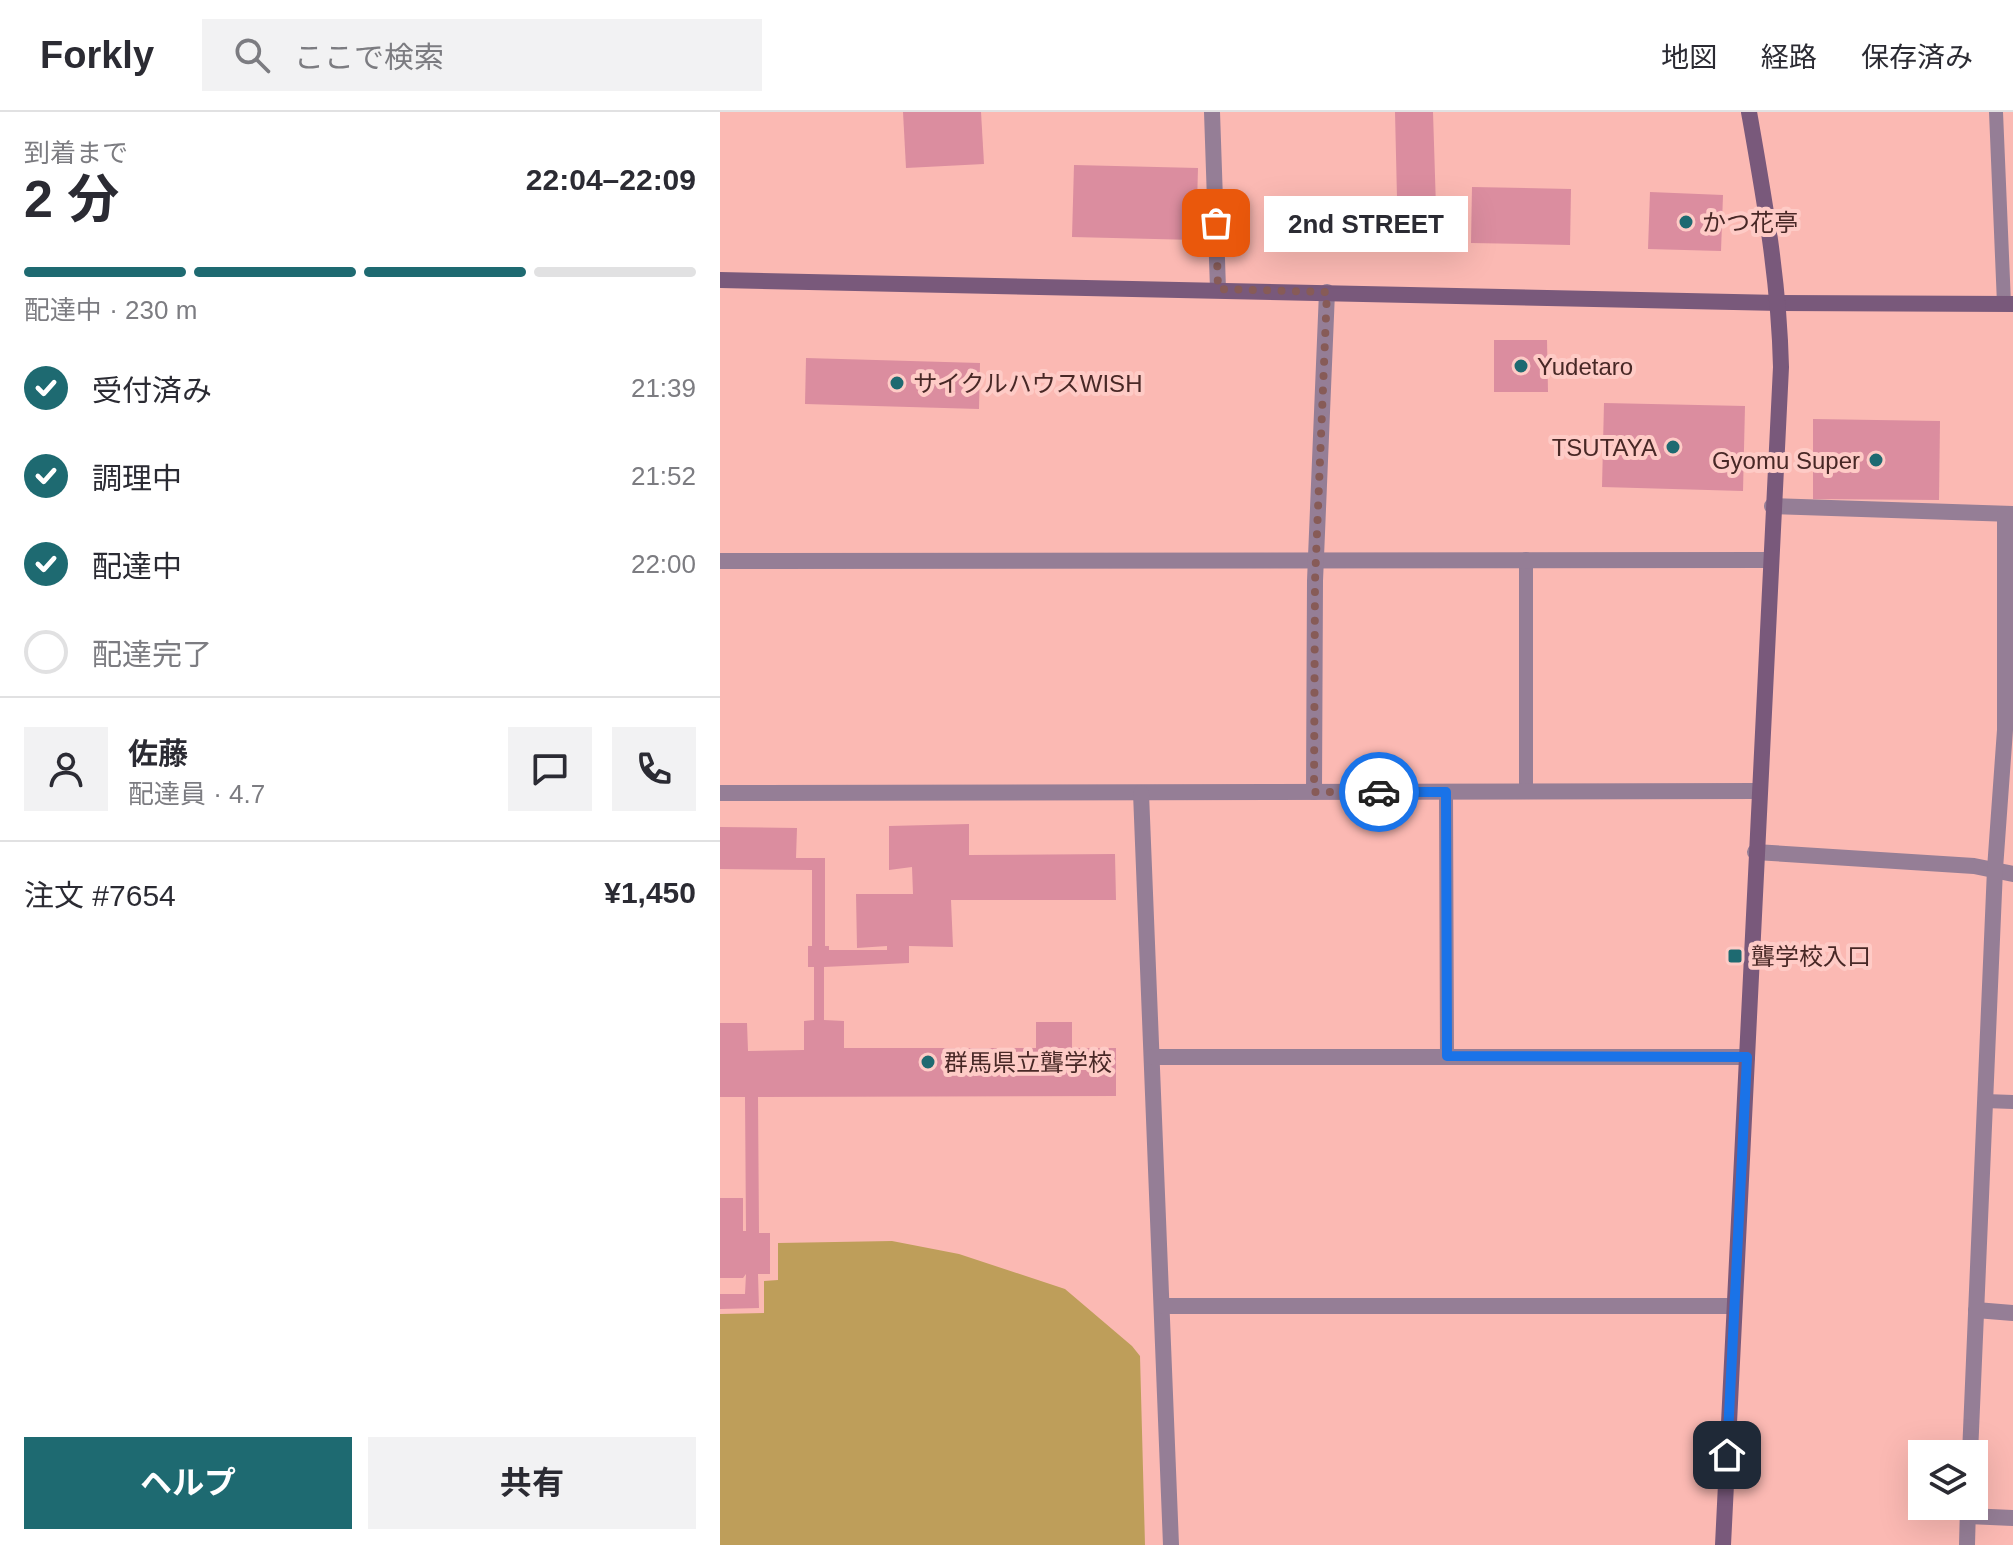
<!DOCTYPE html>
<html lang="ja">
<meta charset="utf-8">
<style>
:root{--surface:#fff;--page:#f2f2f3;--text:#2b2b33;--muted:#7c7c81;--line:#e1e1e2;--accent:#1e6a71}
body{margin:0;font-family:Arial,"Noto Sans JP",sans-serif;background:var(--page);color:var(--text);height:100vh;display:flex;flex-direction:column;font-size:30px;white-space:nowrap}
*{box-sizing:border-box;margin:0}
p{font-size:26px;color:var(--muted)}
.icon{flex:none;width:44px;height:44px;fill:none;stroke:currentColor;stroke-width:2;stroke-linecap:round;stroke-linejoin:round}
.map{position:relative;flex:1;overflow:hidden}
.drawer{display:flex;flex-direction:column;background:var(--surface);width:720px}
.drawer>*{flex:none}
.fabs{position:absolute;left:1188px;top:1328px;display:grid;gap:16px}
.fabs a{display:grid;place-items:center;width:80px;height:80px;border-radius:0px;background:var(--surface);box-shadow:0 8px 32px #0002;font-size:40px}
.pin{position:absolute;display:grid;place-items:center;width:68px;height:68px;color:#fff;margin:-34px;border-radius:16px;box-shadow:0 4px 12px #0006}
.courier{position:absolute;display:grid;place-items:center;width:80px;height:80px;margin:-40px;border:6px solid #1a73e8;border-radius:50%;background:#fff;color:#222;box-shadow:0 2px 10px #0007}
.bubble{position:absolute;height:56px;border-radius:0px;background:var(--surface);box-shadow:0 8px 32px #0002;font-size:26px;font-weight:700;line-height:56px;text-align:center}
.headline em{font-style:normal;font-weight:700}
.headline div{display:flex;flex-direction:column-reverse}
.headline{display:flex;align-items:center;justify-content:space-between;height:136px;padding:0 24px}
h1{font-size:52px;font-weight:700;line-height:60px}
.bar{display:grid;grid-template-columns:repeat(4,1fr);gap:12px 8px;align-content:center;height:96px;padding:0 24px}
.bar i{height:10px;border-radius:6px;background:var(--line)}
.bar .active{background:var(--accent)}
.bar p{grid-column:span 4}
.line{display:flex;align-items:center;gap:20px;padding:0 24px;border-top:2px solid var(--line)}
.line div{flex:1}
.round{display:grid;place-items:center;flex:none;width:84px;height:84px;border-radius:0px;background:var(--page)}
ol{padding:0 24px;list-style:none}
li{display:flex;align-items:center;gap:24px;height:88px}
li p{margin-inline-start:auto}
li .icon{padding:8px;border-radius:50%;background:var(--accent);color:#fff;stroke-width:4}
li:last-child{color:var(--muted)}
li i{width:44px;height:44px;border:4px solid var(--line);border-radius:50%}
.primary-button{display:flex;gap:16px;margin-top:auto;padding:16px 24px}
.primary-button a{flex:1;height:92px;border-radius:0px;background:var(--accent);color:#fff;font-size:32px;font-weight:700;line-height:92px;text-align:center}
.primary-button a+a{background:var(--page);color:var(--text)}
header{display:flex;align-items:center;gap:48px;box-sizing:border-box;height:112px;padding:0 40px;background:var(--surface);border-bottom:2px solid var(--line)}
header strong{font-size:38px}
nav{display:flex;gap:44px;margin-inline-start:auto;font-size:28px}
.search{width:560px;height:72px;background:var(--page);display:flex;align-items:center;gap:20px;box-sizing:border-box;padding:0 28px;border-radius:0px;color:var(--muted);font-size:30px}
main{display:flex;flex:1;min-height:0}
.map>svg:first-child{display:block}
</style>
<header>
<strong>Forkly</strong>
<div class="search"><svg class="icon" aria-label="search" viewBox="0 0 24 24"><circle cx="10" cy="10" r="6"/><path d="M15 15l6 6"/></svg>ここで検索</div>
<nav><a>地図</a><a>経路</a><a>保存済み</a></nav>
</header>
<main>
<section class="drawer">
<div class="headline"><div><h1>2 分</h1><p>到着まで</p></div><em>22:04–22:09</em></div>
<div class="bar"><i class="active"></i><i class="active"></i><i class="active"></i><i></i><p>配達中 · 230 m</p></div>
<ol>
<li><svg class="icon" aria-label="check" viewBox="0 0 24 24"><path d="M5 12l5 5 9-10"/></svg>受付済み<p>21:39</p></li>
<li><svg class="icon" aria-label="check" viewBox="0 0 24 24"><path d="M5 12l5 5 9-10"/></svg>調理中<p>21:52</p></li>
<li><svg class="icon" aria-label="check" viewBox="0 0 24 24"><path d="M5 12l5 5 9-10"/></svg>配達中<p>22:00</p></li>
<li><i></i>配達完了</li>
</ol>
<div class="line" style="height:144px"><a class="round"><svg class="icon" aria-label="person" viewBox="0 0 24 24"><circle cx="12" cy="8" r="4"/><path d="M4 21q1-7 8-7t8 7"/></svg></a><div><b>佐藤</b><p>配達員 · 4.7</p></div><a class="round"><svg class="icon" aria-label="chat" viewBox="0 0 24 24"><path d="M4 5h16v11H9l-5 4z"/></svg></a><a class="round"><svg class="icon" aria-label="phone" viewBox="0 0 24 24"><path d="M5 4h4l2 5-3 2q2 4 5 5l2-3 5 2v4C11 20 4 13 5 4z"/></svg></a></div>
<div class="line" style="height:104px"><div>注文 #7654</div><b>¥1,450</b></div>
<div class="primary-button"><a>ヘルプ</a><a>共有</a></div>
</section>
<div class="map">
<svg width="1293" height="1433" viewBox="0 0 1293 1433">
<rect width="100%" height="100%" fill="#fbb9b3"/>
<polygon fill="#be9e5a" points="172,1129 239,1142 345,1177 412,1234 420,1244 425,1433 0,1433 0,1202 44,1201 44,1169 58,1168 58,1131"/>
<g fill="#db8d9f">
<polygon points="183,0 261,0 264,52 186,56"/>
<polygon points="675,0 713,0 717,128 630,130 628,88 677,86"/>
<polygon points="354,53 478,56 476,128 352,125"/>
<polygon points="752,75 851,77 850,133 751,131"/>
<polygon points="930,80 1003,83 1001,139 928,137"/>
<polygon points="774,228 827,228 828,280 774,280"/>
<polygon points="86,246 260,251 259,297 85,292"/>
<polygon points="884,291 1025,294 1023,379 882,375"/>
<polygon points="1093,307 1220,309 1219,388 1093,387"/>
<polygon points="249,712 249,743 395,742 396,788 231,788 233,835 189,834 189,851 104,855 104,908 124,909 124,936 316,936 316,910 352,910 352,936 396,936 396,984 38,985 39,1121 50,1121 50,1162 38,1162 39,1196 0,1197 0,1182 25,1182 26,1162 23,1166 0,1166 0,1086 23,1086 23,1119 26,1119 25,985 0,985 0,911 27,911 28,939 84,938 84,909 94,908 94,855 88,855 88,834 92,834 92,758 0,757 0,715 77,716 76,746 105,746 105,834 109,834 109,838 167,838 167,834 137,836 136,782 193,782 192,755 169,758 169,714"/>
</g>
<g fill="none" stroke-linecap="round" stroke-linejoin="round">
<g stroke="#957e96" stroke-width="14">
<polyline points="1276,0 1284,192"/>
<polyline points="726,680 727,944"/>
<polyline points="806,680 806,447"/>
<polyline points="1265,989 1293,990"/>
</g>
<g stroke="#957e96" stroke-width="16">
<polyline points="492,0 498,177"/>
<polyline points="1052,394 1293,402"/>
<polyline points="0,449 1049,448"/>
<polyline points="594,680 595,469 607,180"/>
<polyline points="0,681 1038,679"/>
<polyline points="421,681 451,1433"/>
<polyline points="1035,740 1254,754 1293,762"/>
<polyline points="432,945 1027,945"/>
<polyline points="442,1194 1014,1194"/>
<polyline points="1256,1198 1293,1201"/>
<polyline points="1250,1342 1275,757 1285,618 1285,402"/>
<polyline points="1248,1404 1293,1406"/>
<polyline points="1247,1433 1248,1395"/>
</g>
<g stroke="#79597b" stroke-width="16">
<polyline points="0,168 1060,191 1293,192"/>
<path d="M 1003,1433 L 1061,255 C 1059,168 1044,85 1029,0"/>
</g>
</g>
<g fill="none" stroke-linecap="round" stroke-linejoin="round">
<polyline stroke="#875b57" stroke-width="8" stroke-dasharray="0 14.4" points="496,111 498,177 607,180 595,469 594,680 659,680"/>
<polyline stroke="#1a73e8" stroke-width="10" points="659,680 726,680 727,944 1027,945 1007,1343"/>
</g>
<g fill="#1e6a71" stroke="#fecbc6" stroke-width="3">
<circle cx="966" cy="110" r="8"/>
<circle cx="801" cy="254" r="8"/>
<circle cx="177" cy="271" r="8"/>
<circle cx="953" cy="335" r="8"/>
<circle cx="1156" cy="348" r="8"/>
<rect x="1007" y="836" width="16" height="16" rx="4"/>
<circle cx="208" cy="950" r="8"/>
</g>
<g text-anchor="middle" dominant-baseline="central" stroke-width="8" stroke-linejoin="round" paint-order="stroke">
<g font-size="24" fill="#482826" stroke="#fecbc6" text-anchor="start">
<text x="982" y="110">かつ花亭</text>
<text x="817" y="254">Yudetaro</text>
<text x="193" y="271">サイクルハウスWISH</text>
<text x="937" y="335" text-anchor="end">TSUTAYA</text>
<text x="1140" y="348" text-anchor="end">Gyomu Super</text>
<text x="1031" y="844">聾学校入口</text>
<text x="224" y="950">群馬県立聾学校</text>
</g>
</g>
</svg>
<div class="fabs">
<a><svg class="icon" aria-label="layers" viewBox="0 0 24 24"><path d="M12 4l9 5-9 5-9-5zM3 14l9 5 9-5"/></svg></a>
</div>
<div class="pin" style="left:496px;top:111px;background:#ea580c"><svg class="icon" aria-label="bag" viewBox="0 0 24 24"><path d="M5 8h14l-1 12H6zM9 8a3 3 0 0 1 6 0"/></svg></div>
<div class="pin" style="left:1007px;top:1343px;background:#1f2937"><svg class="icon" aria-label="home" viewBox="0 0 24 24"><path d="M3 11l9-7 9 7M6 9v11h12V9"/></svg></div>
<div class="courier" style="left:659px;top:680px"><svg class="icon" aria-label="car" viewBox="0 0 24 24"><path d="M5 17H2v-5l4-1 3-4h7l3 4 3 1v5h-3M9 17h6M6 11h13"/><circle cx="7" cy="17" r="2"/><circle cx="17" cy="17" r="2"/></svg></div>
<div class="bubble" style="left:544px;top:84px;width:204px">2nd STREET</div>
</div>
</main>
